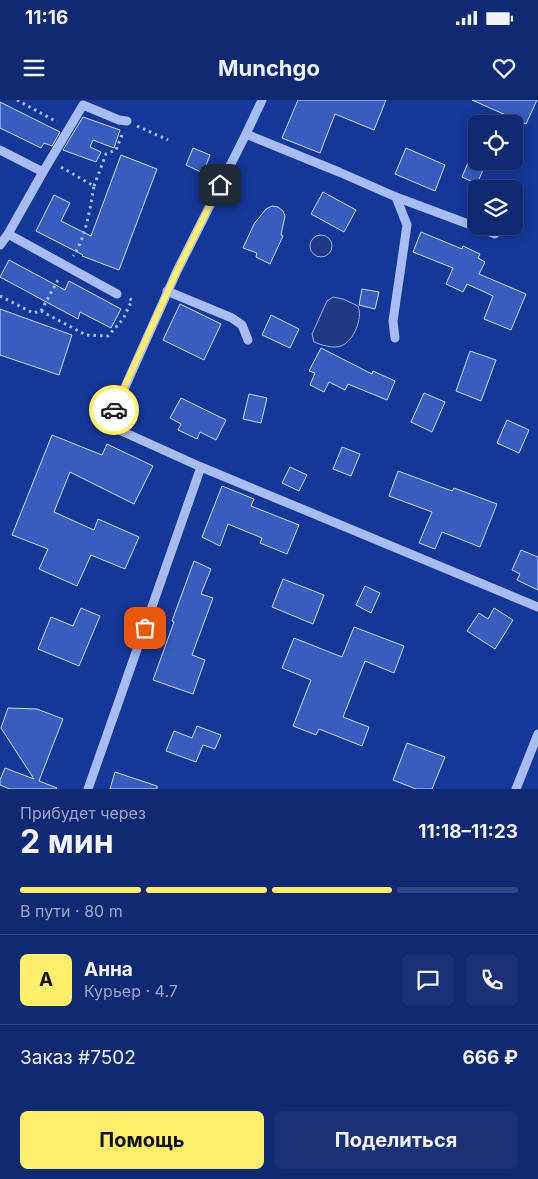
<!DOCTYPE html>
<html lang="ru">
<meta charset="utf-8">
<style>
:root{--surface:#0f2972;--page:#183177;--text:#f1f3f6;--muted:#9ba6c4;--line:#2f4584;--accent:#ffee69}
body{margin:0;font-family:Inter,sans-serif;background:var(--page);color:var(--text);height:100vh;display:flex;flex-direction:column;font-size:19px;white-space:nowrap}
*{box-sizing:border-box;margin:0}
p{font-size:16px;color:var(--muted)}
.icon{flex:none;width:28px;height:28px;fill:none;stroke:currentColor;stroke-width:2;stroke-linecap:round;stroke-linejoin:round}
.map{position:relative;height:689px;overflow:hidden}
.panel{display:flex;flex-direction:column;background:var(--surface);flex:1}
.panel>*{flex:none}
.fabs{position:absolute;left:468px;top:15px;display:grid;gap:10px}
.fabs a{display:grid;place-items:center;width:55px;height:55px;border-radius:8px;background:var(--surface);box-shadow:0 2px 12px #0003,0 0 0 1px var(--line);font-size:25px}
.pin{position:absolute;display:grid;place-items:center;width:42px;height:42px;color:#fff;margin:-21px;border-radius:10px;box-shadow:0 2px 8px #0006}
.courier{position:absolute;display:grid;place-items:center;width:50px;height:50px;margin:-25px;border:4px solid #ffee69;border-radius:50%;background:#fff;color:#222;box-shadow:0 1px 6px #0007}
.summary em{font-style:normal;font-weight:700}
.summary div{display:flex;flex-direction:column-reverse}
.summary{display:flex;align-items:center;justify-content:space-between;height:85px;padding:0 20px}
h1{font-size:32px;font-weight:700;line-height:38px}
.bar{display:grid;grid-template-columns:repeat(4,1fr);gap:8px 5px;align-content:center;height:60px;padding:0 20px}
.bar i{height:6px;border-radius:4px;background:var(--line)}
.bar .selected{background:var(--accent)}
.bar p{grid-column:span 4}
.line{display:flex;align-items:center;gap:12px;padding:0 20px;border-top:1px solid var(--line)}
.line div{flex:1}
.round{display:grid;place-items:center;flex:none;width:52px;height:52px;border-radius:8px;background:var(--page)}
.primary-button{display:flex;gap:10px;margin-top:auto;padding:10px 20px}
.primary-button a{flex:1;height:58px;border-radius:8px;background:var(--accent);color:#111;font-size:20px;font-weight:700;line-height:58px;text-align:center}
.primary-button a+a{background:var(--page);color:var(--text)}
.status{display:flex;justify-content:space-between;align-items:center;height:35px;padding:0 25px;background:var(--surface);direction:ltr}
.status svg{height:14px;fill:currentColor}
header{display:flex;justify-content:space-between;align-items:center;height:65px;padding:0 20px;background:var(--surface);font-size:22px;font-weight:700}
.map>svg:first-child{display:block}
</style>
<div class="status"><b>11:16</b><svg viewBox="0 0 49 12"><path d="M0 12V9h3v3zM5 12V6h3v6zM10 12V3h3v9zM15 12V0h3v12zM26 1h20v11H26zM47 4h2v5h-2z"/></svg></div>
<header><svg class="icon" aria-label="menu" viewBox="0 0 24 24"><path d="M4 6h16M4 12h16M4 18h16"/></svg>Munchgo<svg class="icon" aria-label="heart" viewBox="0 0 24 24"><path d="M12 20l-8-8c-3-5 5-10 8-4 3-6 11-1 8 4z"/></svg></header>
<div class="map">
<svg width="538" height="689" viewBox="0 0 538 689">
<rect width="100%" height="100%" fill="#143798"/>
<g fill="#213a85" stroke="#99b4f5">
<circle cx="321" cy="146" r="11"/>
<path d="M 333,197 L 343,199 L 358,206 C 363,218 354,241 341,246 C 334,249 321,245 314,242 L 312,234 L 327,201 Z"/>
</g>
<g fill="#395dbe" stroke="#cfdcfd">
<polygon points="298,0 386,0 374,30 335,14 320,53 282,38"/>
<polygon points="472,0 537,0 526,24"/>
<polygon points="0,2 60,32 52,46 44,43 41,48 0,28"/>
<polygon points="83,17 120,30 114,48 93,40 90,47 101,52 96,62 63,50"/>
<polygon points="193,48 210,55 203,73 186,65"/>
<polygon points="406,48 445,65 435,91 395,74"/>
<polygon points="121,55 157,69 119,170 82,156 83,155 36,131 54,95 70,103 61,121 91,136"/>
<polygon points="470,58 485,65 477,84 462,77"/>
<polygon points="323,92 356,110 344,132 311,114"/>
<polygon points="272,106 278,107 283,111 285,116 281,135 283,136 270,164 256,157 257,153 243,148 254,124 266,109"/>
<polygon points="421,132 462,149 463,146 480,154 478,158 485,162 479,174 526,194 511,230 484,219 493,196 467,184 463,192 446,184 453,168 413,152"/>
<polygon points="9,160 65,190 69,181 121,209 111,228 80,212 78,219 0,177"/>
<polygon points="362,189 379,192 375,209 359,205"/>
<polygon points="180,204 221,224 204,260 163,240"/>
<polygon points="0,209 72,235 59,275 0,255"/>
<polygon points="271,215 299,229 290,248 262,235"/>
<polygon points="321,248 372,274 373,271 395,281 387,300 348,284 345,290 329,282 324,292 310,285 315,273 309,271"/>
<polygon points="470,251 496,260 481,301 456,291"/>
<polygon points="424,293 445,302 432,332 411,322"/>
<polygon points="249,294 267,298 261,323 243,319"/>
<polygon points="181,298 226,320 216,340 200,332 197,339 178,330 181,324 170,318"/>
<polygon points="507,320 529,330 519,353 497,343"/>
<polygon points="52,335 102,355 107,344 153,366 134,404 70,372 54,412 94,430 98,419 139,437 125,469 91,455 77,486 39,469 48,449 12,435"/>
<polygon points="342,347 360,354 351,376 333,369"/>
<polygon points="290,367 307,375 299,391 282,383"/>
<polygon points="398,371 452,391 454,388 497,404 480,447 442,432 435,449 419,443 432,412 389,396"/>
<polygon points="222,386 254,399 251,406 299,425 287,454 260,443 262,438 228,424 220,446 202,437"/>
<polygon points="521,450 538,457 538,490 517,480 520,474 512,470"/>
<polygon points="194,461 211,469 201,494 213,498 192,555 205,560 193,594 153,580 174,522 172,521"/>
<polygon points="283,479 324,495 313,524 272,507"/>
<polygon points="365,486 380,493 371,513 356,505"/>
<polygon points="81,508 100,516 79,566 38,549 51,517 73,526"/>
<polygon points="494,508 513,520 495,549 467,531 479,513 488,519"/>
<polygon points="354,527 404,546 394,573 365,561 343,617 369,627 362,646 319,629 316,635 293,626 311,580 282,568 294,538 342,557"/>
<polygon points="8,608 37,609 63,619 39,681 57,688 56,689 10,689 0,685 0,680 5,668 34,679 1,628"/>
<polygon points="197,626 221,635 215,649 203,645 196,662 166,651 174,631 192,638"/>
<polygon points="407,643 445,657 432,689 416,689 393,680"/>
<polygon points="115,672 157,686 157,689 110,689"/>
</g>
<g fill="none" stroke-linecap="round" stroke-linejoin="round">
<g stroke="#a7bcf2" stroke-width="3" stroke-dasharray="2.5 4" stroke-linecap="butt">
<polyline points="17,0 57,22"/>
<polyline points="137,26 168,40"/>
<path d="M 61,67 L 94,86 C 90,109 86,137 73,156"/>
<polyline points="94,86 106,54 116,50 122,35"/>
<polyline points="0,196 33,213 41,211 59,178"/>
<polyline points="41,211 86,235 108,236 123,219 132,200 128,198"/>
</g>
<g stroke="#a7bcf2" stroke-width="9">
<polyline points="246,34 339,72 396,97 407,125 393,221 395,238"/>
<polyline points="0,50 43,72 8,134 0,145"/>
<polyline points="43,72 83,5 119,20 127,21"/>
<polyline points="396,97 495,134"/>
<polyline points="8,134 117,194"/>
<polyline points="167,191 232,218 242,225 248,240"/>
<polyline points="201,367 538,507"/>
<polyline points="88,689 201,367 108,325 177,171 246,34 262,0"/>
<polyline points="516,689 538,634"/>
</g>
</g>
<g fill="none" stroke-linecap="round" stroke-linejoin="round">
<polyline stroke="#adb9db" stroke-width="5" stroke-dasharray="0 9" points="114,310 108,324 201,367 145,528"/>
<polyline stroke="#ffee69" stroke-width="6" points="114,310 177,171 220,85"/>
</g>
</svg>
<div class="fabs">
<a><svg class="icon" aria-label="locate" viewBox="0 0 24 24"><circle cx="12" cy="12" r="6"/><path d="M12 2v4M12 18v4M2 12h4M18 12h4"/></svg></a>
<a><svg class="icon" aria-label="layers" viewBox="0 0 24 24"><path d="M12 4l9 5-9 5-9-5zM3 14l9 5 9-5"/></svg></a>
</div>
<div class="pin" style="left:145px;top:528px;background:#ea580c"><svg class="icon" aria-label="bag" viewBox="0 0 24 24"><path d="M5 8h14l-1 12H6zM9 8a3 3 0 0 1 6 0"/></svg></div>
<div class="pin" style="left:220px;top:85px;background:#1f2937"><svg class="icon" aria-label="home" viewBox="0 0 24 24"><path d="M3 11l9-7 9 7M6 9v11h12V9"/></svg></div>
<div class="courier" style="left:114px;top:310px"><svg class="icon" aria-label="car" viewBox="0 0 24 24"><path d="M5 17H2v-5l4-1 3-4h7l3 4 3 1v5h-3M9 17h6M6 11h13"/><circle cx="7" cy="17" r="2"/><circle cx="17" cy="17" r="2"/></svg></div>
</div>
<section class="panel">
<div class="summary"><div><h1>2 мин</h1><p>Прибудет через</p></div><em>11:18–11:23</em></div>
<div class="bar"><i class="selected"></i><i class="selected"></i><i class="selected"></i><i></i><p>В пути · 80 m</p></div>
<div class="line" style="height:90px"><b class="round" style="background:var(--accent);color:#111">А</b><div><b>Анна</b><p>Курьер · 4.7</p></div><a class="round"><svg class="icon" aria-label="chat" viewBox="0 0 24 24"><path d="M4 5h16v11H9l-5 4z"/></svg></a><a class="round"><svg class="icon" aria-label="phone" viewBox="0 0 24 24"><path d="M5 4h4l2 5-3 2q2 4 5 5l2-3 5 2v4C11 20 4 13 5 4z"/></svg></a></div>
<div class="line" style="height:65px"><div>Заказ #7502</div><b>666 ₽</b></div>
<div class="primary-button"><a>Помощь</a><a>Поделиться</a></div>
</section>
